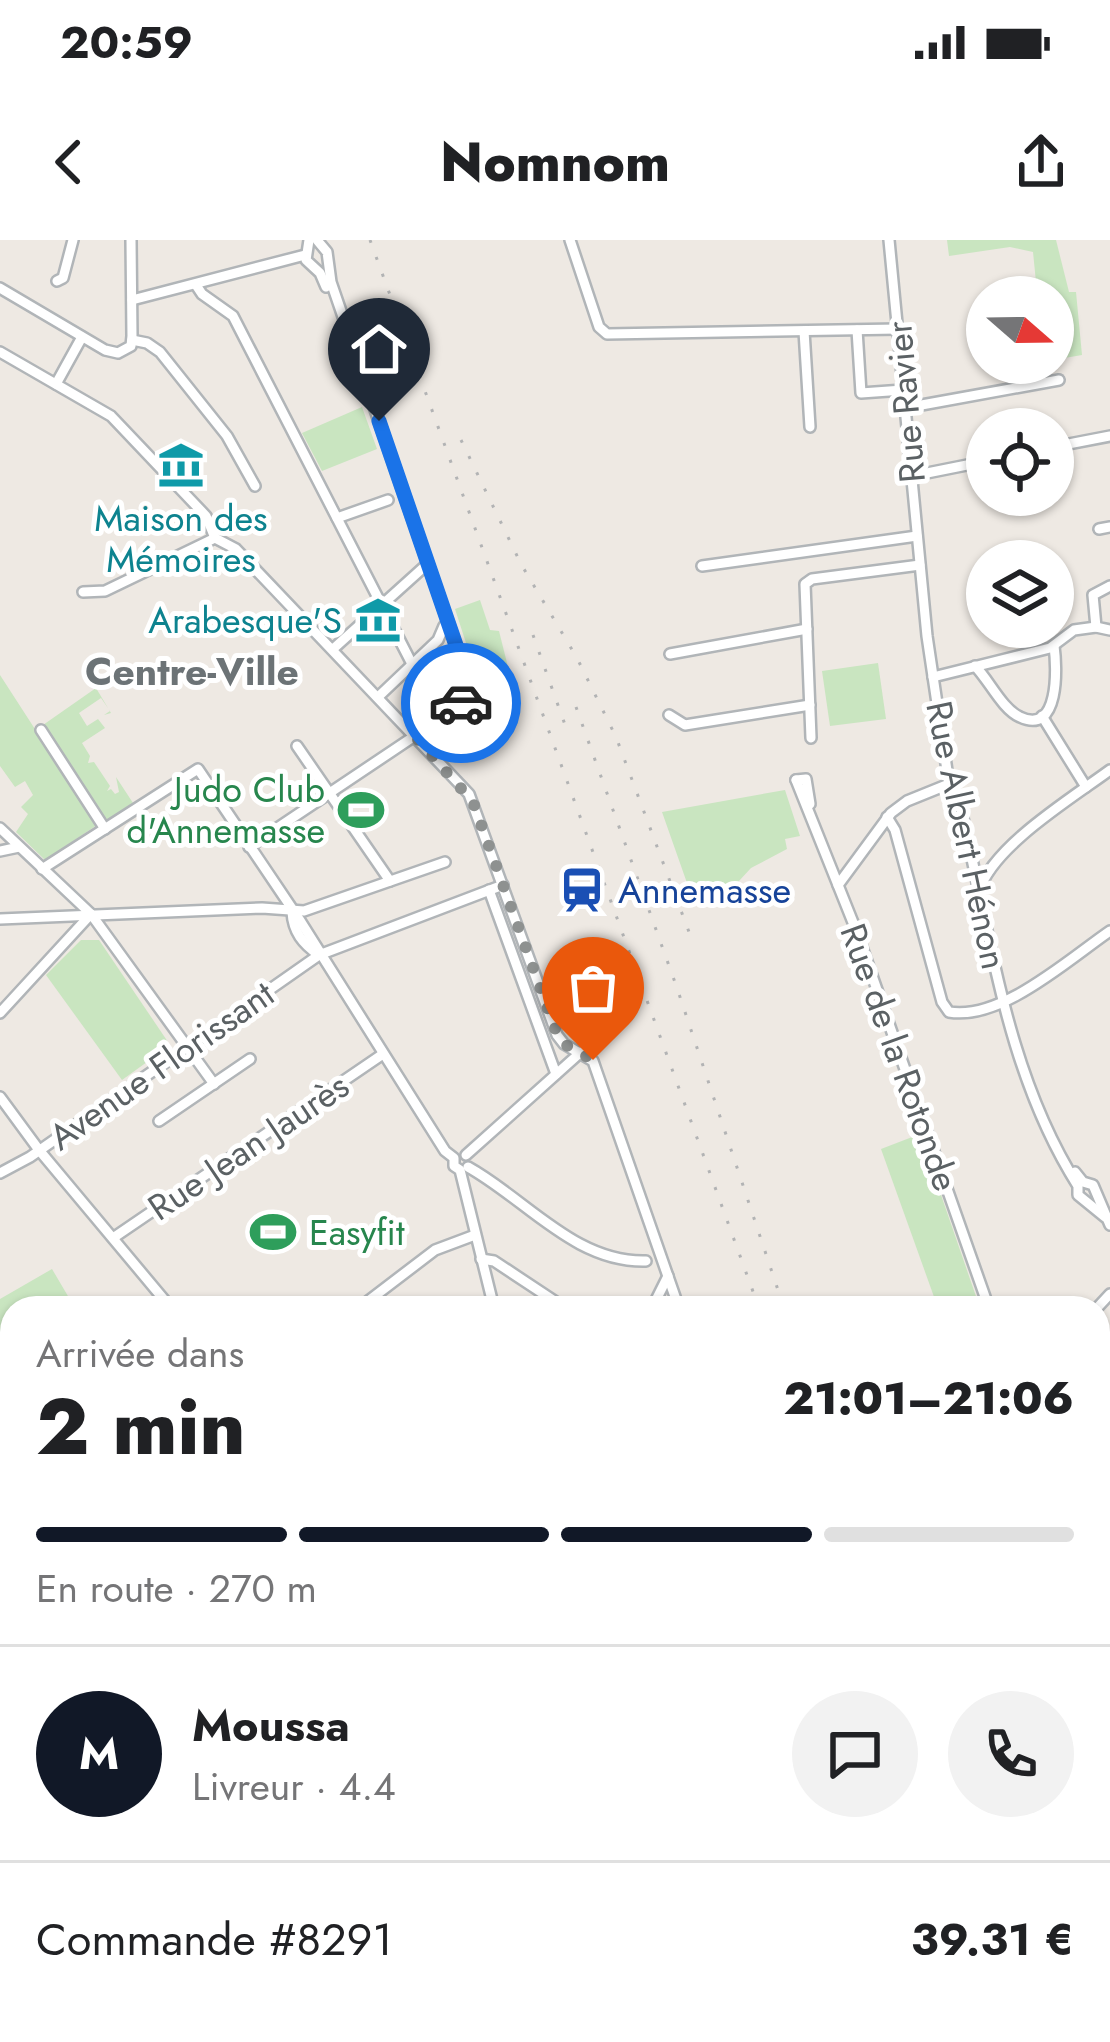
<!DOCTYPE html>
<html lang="fr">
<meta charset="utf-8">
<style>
:root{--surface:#fff;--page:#f2f2f2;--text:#202124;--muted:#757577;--line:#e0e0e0;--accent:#111827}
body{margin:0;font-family:Jost,sans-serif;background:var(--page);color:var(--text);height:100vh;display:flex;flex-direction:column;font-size:45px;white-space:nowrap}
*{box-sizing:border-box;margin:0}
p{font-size:39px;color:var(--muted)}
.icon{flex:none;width:66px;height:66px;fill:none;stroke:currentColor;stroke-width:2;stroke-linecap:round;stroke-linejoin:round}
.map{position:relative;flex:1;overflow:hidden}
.side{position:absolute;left:0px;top:1056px;width:1110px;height:747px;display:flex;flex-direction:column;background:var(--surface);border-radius:36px 36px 0 0;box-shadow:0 3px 9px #0004}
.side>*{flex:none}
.needle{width:78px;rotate:110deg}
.controls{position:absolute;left:966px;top:36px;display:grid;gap:24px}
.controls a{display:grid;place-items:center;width:108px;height:108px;border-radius:50%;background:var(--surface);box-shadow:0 3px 9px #0004;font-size:60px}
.pin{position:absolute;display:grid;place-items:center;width:102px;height:102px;color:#fff;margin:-123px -51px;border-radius:50% 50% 50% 0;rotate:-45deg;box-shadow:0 0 12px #0007}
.pin .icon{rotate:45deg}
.courier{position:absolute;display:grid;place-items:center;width:120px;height:120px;margin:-60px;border:9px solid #1a73e8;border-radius:50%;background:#fff;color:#222;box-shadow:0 3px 15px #0007}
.summary em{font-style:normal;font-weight:800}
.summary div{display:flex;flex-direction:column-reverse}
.summary{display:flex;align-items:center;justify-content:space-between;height:204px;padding:0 36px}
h1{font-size:78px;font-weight:800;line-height:90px}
.bar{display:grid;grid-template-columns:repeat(4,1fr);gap:18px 12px;align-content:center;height:144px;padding:0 36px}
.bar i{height:15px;border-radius:9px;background:var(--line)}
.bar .current{background:var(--accent)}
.bar p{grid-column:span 4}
.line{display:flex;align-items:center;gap:30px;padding:0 36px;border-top:3px solid var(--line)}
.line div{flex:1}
.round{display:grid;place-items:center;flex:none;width:126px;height:126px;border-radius:63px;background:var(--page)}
.status{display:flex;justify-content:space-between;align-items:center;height:84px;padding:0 60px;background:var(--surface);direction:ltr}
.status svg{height:33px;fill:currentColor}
header{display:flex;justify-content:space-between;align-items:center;height:156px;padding:0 36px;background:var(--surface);font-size:54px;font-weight:800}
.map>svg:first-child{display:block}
</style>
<div class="status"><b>20:59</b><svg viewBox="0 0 49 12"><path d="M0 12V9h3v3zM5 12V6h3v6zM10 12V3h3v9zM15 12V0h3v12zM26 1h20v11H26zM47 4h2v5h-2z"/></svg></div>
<header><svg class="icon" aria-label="back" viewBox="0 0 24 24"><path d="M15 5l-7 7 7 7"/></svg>Nomnom<svg class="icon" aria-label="share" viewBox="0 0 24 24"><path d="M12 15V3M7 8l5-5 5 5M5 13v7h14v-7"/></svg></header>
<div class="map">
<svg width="1110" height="1802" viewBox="0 0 1110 1802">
<rect width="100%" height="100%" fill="#eee9e3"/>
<g fill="#c9e5c0">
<polygon points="947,0 1056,0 1069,52 1076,52 1082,115 1053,120 1053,57 1016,57 1037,52 1033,12 1010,7 949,16"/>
<polygon points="362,167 377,209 322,231 302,193"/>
<polygon points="480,360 490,390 499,391 508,427 477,437 455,369"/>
<polygon points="878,423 886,479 830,486 822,431"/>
<polygon points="0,435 97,585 45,620 16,592 28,574 21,567 33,555 25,541 15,547 0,526"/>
<polygon points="96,448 111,473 104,475 110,471 101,458 79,473 87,486 98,479 105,488 82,503 90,516 88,523 94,522 110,546 107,551 111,549 115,554 119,552 116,537 133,563 106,581 43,485"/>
<polygon points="785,550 800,596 785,599 787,609 751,628 727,654 693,660 662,572"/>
<polygon points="81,700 99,700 168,802 165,809 122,840 46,735"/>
<polygon points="920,894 980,1068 938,1068 881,909"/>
<polygon points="52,1029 75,1068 12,1068 12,1183 0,1190 0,1059"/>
<polygon points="1110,1689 1110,1802 1092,1802 1080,1794 1065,1802 1006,1802 1001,1791 1098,1791 1098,1691"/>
</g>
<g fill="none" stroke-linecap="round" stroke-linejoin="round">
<g stroke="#a5ebfc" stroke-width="3">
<polyline points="1098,1182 1104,1185 1110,1202"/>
<polyline points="756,1802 769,1791"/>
</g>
<g stroke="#b1b5b8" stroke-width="14">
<g id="minor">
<polyline points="309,0 306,20 320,33 326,47"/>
<polyline points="317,0 327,12 331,42 470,446 468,459 453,466"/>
<polyline points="570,0 599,87 607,94 898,89"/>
<path d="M 889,0 L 927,396 L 949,544 L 960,565 C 991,695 1005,831 1078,946 L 1078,955 L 1105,977"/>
<polyline points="57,41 63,38 73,0"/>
<polyline points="196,45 202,54 233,76 412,424"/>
<polyline points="0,48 105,110 118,113 131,106 132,96 131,0"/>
<polyline points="132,60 305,15"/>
<polyline points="857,90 861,153 903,150"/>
<polyline points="804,91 810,187"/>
<polyline points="132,100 147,103 160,112 227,196 255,246"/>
<polyline points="0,112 111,176 206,276 215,298"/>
<polyline points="56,144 82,97"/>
<polyline points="905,168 1059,140"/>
<polyline points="1053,207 1110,196"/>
<polyline points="912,236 987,221"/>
<polyline points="337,278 388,260"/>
<polyline points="1099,289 1110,287"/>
<polyline points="215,298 236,309 469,554 557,795 564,804 593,821 679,1068"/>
<polyline points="702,326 917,296"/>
<polyline points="1110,346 1093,355 1096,387 1110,390"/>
<polyline points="83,352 105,351 215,298"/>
<polyline points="333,409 424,327"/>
<polyline points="670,414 807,389"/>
<path d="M 975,426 C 989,440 1002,469 1020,477 C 1060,496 1057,427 1054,406"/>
<polyline points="933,437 1050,408 1074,390 1096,387"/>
<polyline points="378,457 438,400 444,386"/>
<polyline points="669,475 685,485 810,465"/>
<polyline points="1042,476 1086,547"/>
<polyline points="41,490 105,589"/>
<polyline points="811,498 805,344 812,339 920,325"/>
<polyline points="297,506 390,641"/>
<polyline points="796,540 856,690 989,1068"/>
<polyline points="796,540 806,539 810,564"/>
<path d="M 887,577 L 895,590 L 942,762 L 949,772 C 1001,781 1069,719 1110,691"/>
<polyline points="0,588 91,674 214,844"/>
<polyline points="249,607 431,485 456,463"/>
<polyline points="0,611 19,607"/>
<polyline points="42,629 198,529 299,679 445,911 454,918 454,926 460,930 494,1068"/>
<polyline points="838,645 891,573 907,561 949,544"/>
<polyline points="489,650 556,834"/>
<path d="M 979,651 C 993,606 1072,558 1110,530"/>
<path d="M 292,672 C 293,692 303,704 319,715"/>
<polyline points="0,679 262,668 304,671 445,622"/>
<polyline points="0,773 91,674"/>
<polyline points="0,857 39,910 171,1068"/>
<polyline points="159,881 250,819"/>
<polyline points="466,915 581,812"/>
<path d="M 468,927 C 526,959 575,1023 646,1021"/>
<polyline points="1075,932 1083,942 1093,945 1110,985"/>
<polyline points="0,933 30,917 319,715 503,645"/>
<polyline points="113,998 383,814"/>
<polyline points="481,1019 494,1021 565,1068"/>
<polyline points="359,1068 435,1010 475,995"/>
<polyline points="652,1068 668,1036"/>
<polyline points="1097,1068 1110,1054"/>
<polyline points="1098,1139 1110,1125"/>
<polyline points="0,1504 12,1510"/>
<polyline points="1098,1688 1110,1685"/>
<polyline points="118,1791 122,1802"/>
<polyline points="498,1791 506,1802"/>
<polyline points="600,1791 600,1802"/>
<polyline points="716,1791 725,1791"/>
<polyline points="241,1802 252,1791"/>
<polyline points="659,1802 662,1791"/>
<polyline points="915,1802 921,1791"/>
</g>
</g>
<use href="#minor" stroke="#fff" stroke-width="9"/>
<g stroke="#b2b3b4" stroke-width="3" stroke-dasharray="3 15" stroke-linecap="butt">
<polyline points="370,0 759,1068"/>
<polyline points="461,200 521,324 577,418 616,497 692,700"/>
<polyline points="533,395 569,496"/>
<polyline points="576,467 677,748 784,1068"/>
<polyline points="781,1802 785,1791"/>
</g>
</g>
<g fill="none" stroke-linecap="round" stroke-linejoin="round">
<polyline stroke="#8e9190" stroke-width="12" stroke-dasharray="0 21.6" points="461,463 413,494 473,562 557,794 564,804 593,820"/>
<polyline stroke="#1a73e8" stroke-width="15" points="379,181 470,446 470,456 461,463"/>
</g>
<defs>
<g id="museum-bare" transform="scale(3.6)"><path d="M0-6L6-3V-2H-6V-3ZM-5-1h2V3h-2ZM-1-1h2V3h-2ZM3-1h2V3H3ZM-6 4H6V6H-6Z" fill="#0f9aa8" stroke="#fff" stroke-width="2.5" paint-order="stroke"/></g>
<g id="stadium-bare" transform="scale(3.6)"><path d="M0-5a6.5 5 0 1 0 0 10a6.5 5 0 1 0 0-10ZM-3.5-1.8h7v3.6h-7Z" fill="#2e9e5b" stroke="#fff" stroke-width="2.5" paint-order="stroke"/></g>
<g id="station-bare" transform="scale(3.6)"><path d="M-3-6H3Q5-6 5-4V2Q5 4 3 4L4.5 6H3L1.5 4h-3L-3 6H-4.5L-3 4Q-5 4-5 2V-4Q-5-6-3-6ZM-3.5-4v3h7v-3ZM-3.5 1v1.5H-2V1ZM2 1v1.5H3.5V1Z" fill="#1a4fb4" stroke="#fff" stroke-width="2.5" paint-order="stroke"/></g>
</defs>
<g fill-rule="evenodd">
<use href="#museum-bare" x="181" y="225"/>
<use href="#museum-bare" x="378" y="380"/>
<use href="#stadium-bare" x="361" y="570"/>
<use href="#station-bare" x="582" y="650"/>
<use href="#stadium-bare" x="273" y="992"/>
</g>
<g text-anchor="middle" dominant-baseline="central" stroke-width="10" stroke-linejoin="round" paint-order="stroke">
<g font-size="36" fill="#5b6164" stroke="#fff">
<text transform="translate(905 162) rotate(-95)">Rue Ravier</text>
<text transform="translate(967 595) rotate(78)">Rue Albert Hénon</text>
<text transform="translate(900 817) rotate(70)">Rue de la Rotonde</text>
<text transform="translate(161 825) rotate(-35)">Avenue Florissant</text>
<text transform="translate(248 906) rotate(-34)">Rue Jean Jaurès</text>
</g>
<g font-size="36" fill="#0d838f" stroke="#fff">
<text x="181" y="278">Maison des<tspan x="181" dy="41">Mémoires</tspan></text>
<text x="342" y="380" text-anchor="end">Arabesque'S</text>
</g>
<g font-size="36" fill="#27864d" stroke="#fff" text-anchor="end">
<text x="325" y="549">Judo Club<tspan x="325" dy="41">d'Annemasse</tspan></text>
<text x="309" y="992" text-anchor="start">Easyfit</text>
</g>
<g font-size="36" fill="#164399" stroke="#fff" text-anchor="start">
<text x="618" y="650">Annemasse</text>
</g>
<g font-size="39" font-weight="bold" fill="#6c7376" stroke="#fff">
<text x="192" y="431">Centre-Ville</text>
</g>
</g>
</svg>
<div class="controls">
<a><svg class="needle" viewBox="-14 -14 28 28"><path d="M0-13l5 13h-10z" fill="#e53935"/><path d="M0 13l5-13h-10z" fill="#757577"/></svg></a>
<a><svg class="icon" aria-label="locate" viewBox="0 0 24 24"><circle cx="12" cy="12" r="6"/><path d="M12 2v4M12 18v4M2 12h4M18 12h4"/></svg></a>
<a><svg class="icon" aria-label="layers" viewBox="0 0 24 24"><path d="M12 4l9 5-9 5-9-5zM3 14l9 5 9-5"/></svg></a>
</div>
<div class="pin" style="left:593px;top:820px;background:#ea580c"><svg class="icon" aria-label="bag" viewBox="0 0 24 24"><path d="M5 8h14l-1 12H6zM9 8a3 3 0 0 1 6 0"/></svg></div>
<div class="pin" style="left:379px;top:181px;background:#1f2937"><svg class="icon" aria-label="home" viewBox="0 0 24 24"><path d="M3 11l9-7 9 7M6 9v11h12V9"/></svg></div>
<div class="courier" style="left:461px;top:463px"><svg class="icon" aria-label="car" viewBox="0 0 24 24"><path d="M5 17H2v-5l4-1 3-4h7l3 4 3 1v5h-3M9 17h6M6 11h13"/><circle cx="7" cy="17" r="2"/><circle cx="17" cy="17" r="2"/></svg></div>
<section class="side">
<div class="summary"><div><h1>2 min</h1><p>Arrivée dans</p></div><em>21:01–21:06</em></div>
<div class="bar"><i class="current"></i><i class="current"></i><i class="current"></i><i></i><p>En route · 270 m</p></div>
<div class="line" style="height:216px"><b class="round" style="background:var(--accent);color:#fff">M</b><div><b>Moussa</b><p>Livreur · 4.4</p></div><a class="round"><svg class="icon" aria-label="chat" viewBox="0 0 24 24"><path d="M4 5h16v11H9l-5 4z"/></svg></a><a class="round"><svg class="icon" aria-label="phone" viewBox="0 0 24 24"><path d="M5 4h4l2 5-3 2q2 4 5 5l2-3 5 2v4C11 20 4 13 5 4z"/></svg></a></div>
<div class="line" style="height:156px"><div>Commande #8291</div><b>39.31 €</b></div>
</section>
</div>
